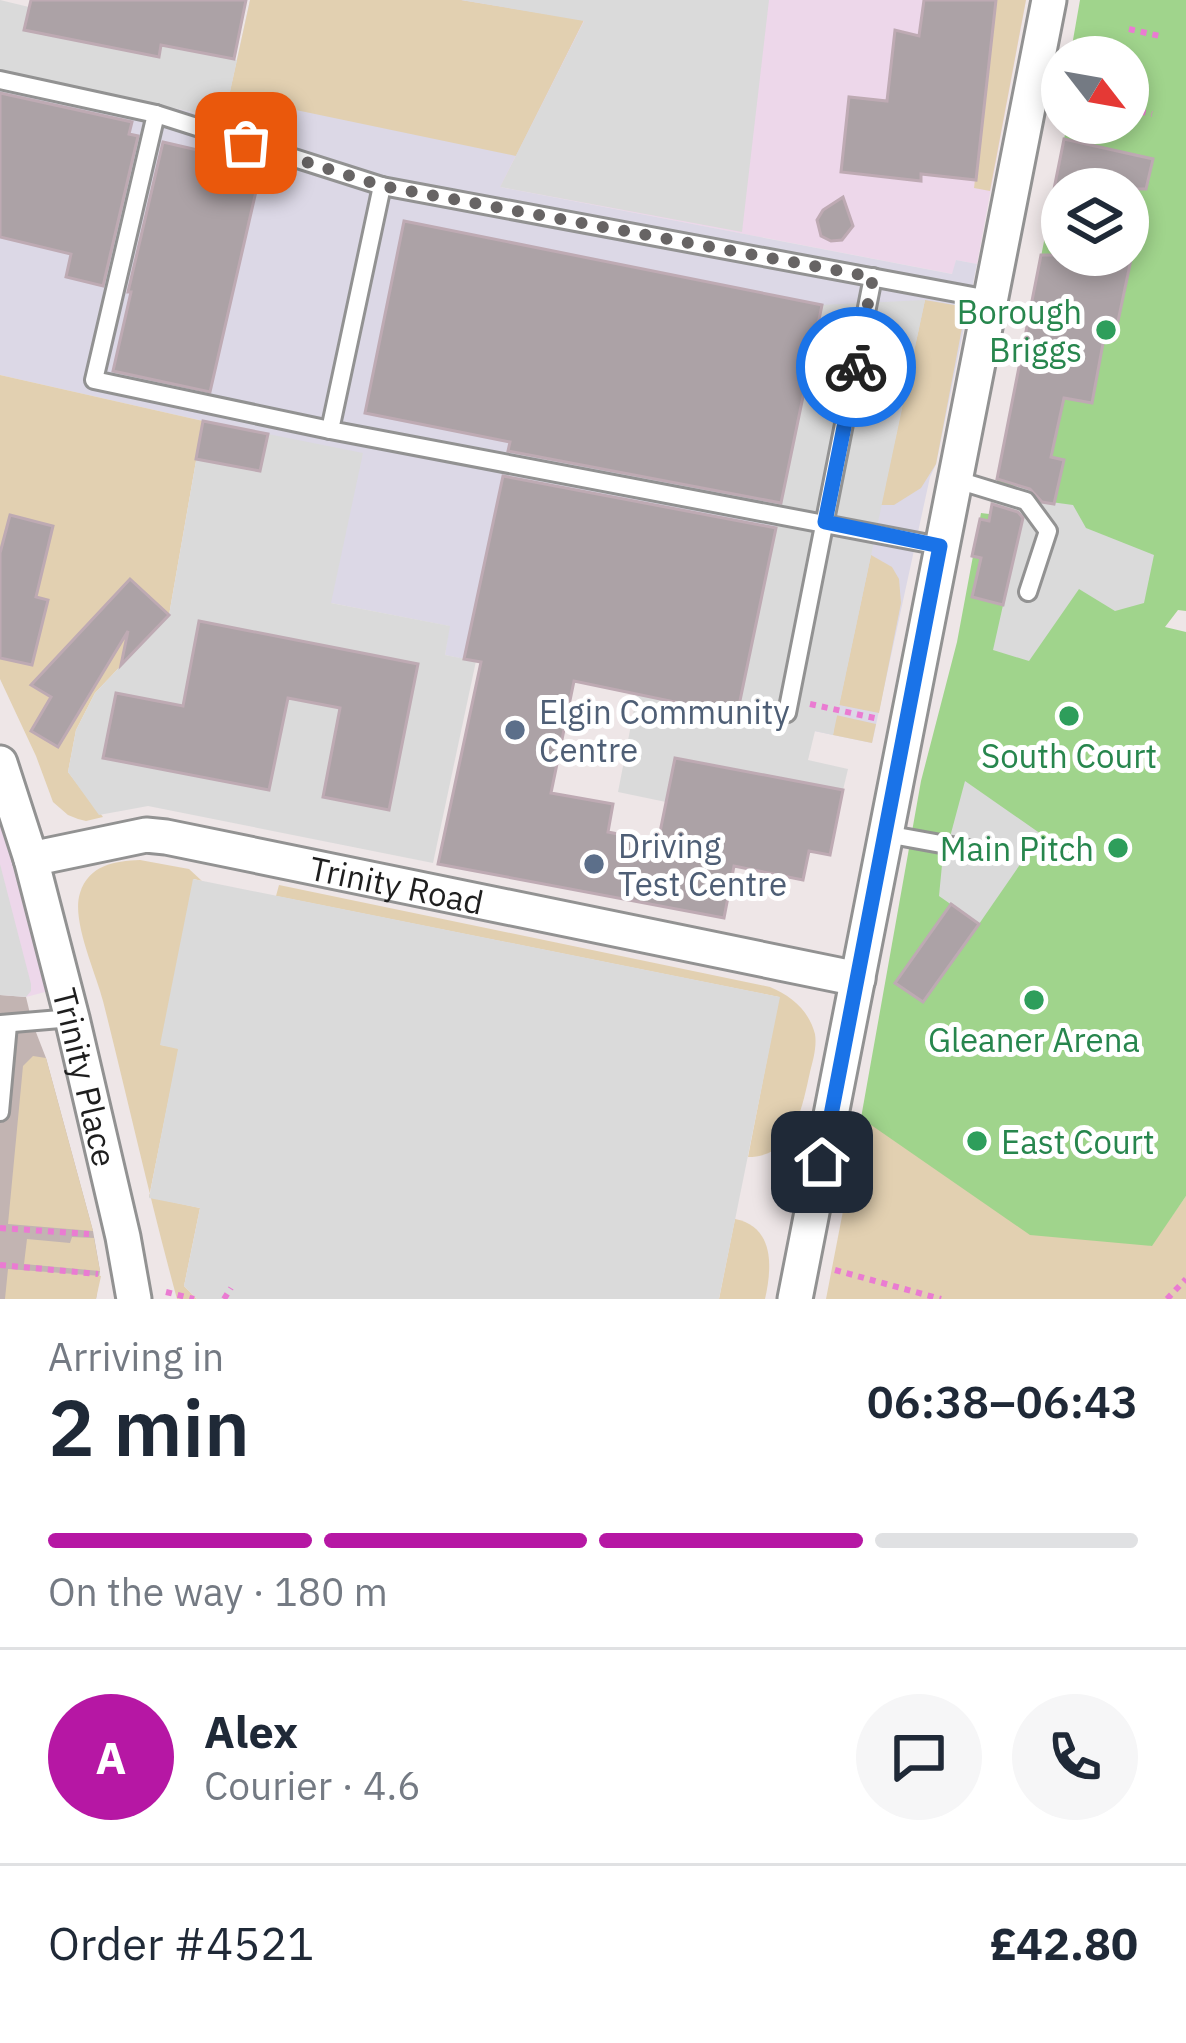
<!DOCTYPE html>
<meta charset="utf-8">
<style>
:root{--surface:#fff;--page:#f6f6f7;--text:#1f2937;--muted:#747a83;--line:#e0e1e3;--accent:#b617a4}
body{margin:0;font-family:"IBM Plex Sans",sans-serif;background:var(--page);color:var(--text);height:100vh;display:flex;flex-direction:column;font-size:45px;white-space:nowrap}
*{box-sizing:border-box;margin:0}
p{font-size:39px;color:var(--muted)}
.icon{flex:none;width:66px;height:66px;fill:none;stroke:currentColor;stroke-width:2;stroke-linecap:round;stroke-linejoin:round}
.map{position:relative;height:1299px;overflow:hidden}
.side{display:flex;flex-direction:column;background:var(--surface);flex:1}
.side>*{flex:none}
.needle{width:78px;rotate:121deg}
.fabs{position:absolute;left:1041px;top:36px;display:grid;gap:24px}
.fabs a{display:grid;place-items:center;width:108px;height:108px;border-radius:50%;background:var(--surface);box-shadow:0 6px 18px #0003;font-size:60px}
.pin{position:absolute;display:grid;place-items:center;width:102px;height:102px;color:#fff;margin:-51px;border-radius:24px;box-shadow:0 6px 18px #0006}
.courier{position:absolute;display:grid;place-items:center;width:120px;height:120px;margin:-60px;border:9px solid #1a73e8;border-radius:50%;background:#fff;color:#222;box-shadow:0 3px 15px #0007}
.overview em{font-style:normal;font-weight:600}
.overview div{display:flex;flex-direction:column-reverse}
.overview{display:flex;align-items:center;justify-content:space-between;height:204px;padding:0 48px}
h1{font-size:78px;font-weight:600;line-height:90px}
.bar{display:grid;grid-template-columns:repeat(4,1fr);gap:18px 12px;align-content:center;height:144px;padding:0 48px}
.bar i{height:15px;border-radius:9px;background:var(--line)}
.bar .selected{background:var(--accent)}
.bar p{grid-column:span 4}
.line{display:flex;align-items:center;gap:30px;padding:0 48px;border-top:3px solid var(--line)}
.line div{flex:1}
.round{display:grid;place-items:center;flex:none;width:126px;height:126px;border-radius:63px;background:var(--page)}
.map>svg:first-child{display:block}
</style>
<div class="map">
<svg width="1186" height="1299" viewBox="0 0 1186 1299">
<rect width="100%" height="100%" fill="#eee6e7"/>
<g fill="#edd7ea">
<polygon points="461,0 1026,0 977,264 956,260 953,274 500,187"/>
<polygon points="0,774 60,988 26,997 0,995"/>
</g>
<polygon fill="#dcd8e6" points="250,0 461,0 584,20 500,187 952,274 956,260 977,264 936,464 930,477 872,743 445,655 449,626 331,603 203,421 0,375 0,70 224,119"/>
<polygon fill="#c2b4b2" points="0,995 26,997 32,1022 46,1058 93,1231 100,1271 96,1299 0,1299"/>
<g fill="#e2d0b1">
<polygon points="250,0 461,0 584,20 516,156 229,96"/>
<polygon points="996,0 1026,0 990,191 974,188"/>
<polygon points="925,300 966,307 936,464 921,488 894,505 881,505"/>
<polygon points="0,375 203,421 169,615 95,693 76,730 68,772 103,817 86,821 78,819 68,815 53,802 36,756 0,679"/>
<polygon points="871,555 892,567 899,579 901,603 879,713 839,705"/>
<polygon points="836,715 876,724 872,743 833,735"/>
<path d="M 140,860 L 189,869 L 202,881 L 194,879 L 161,1045 L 179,1048 L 149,1197 L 200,1208 L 184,1286 L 197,1299 L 177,1299 C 150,1200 128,1100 103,1001 C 96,973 71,920 80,893 C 89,865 114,861 140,860 Z"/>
<path d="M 279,885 L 770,987 C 792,996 809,1011 815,1034 C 817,1047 813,1060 810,1072 C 802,1108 794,1157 748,1157 L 779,997 L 276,896 Z"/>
<polygon points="33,1056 46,1058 93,1231 8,1224 23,1066"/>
<polygon points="861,1118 1151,1246 1186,1196 1186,1299 826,1299"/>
<path d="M 735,1219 C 775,1227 772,1268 765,1299 L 719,1299 Z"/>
<polygon points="72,1237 94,1238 100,1271 24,1264 27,1239 70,1243"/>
<polygon points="8,1269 101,1276 96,1299 5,1299"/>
</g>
<path fill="#a0d48c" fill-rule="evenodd" d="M 1080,0 L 1186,0 L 1186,611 L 1178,610 L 1165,627 L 1186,632 L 1186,1196 L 1152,1246 L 1030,1235 L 861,1118 L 921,781 L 957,642 L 981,513 L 989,514 L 995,492 L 1064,139 L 1066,130 L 1057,118 L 1062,95 L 1062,123 L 1128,123 L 1128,57 L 1070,57 ZM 1062,189 L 1128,189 L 1128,255 L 1062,255 Z"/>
<g fill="#dadada">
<polygon points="0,0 29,7 24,30 158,56 161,45 237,60 224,119 0,70"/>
<polygon points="461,0 769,0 742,232 500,187 584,21"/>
<polygon points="925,300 833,735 815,731 808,760 848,769 843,790 675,758 666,802 618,792 637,694 737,714 822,305"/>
<polygon points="1026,420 1046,459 1036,500 1073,505 1086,528 1154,555 1144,603 1115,611 1079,589 1029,661 993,650 1020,529 989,515 995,492 1012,494"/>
<polygon points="203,421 363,453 331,603 450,626 445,655 476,661 433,863 148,806 99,815 68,772 76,730 95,693 169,615"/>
<polygon points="965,781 1041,834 979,924 939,896 944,844 950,837"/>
<polygon points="0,864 31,984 31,991 26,997 0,995"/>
<polygon points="193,879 780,997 719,1299 197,1299 184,1286 200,1208 149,1198 178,1049 160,1045"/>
</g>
<g fill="#aca2a6" stroke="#beaab3" stroke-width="3">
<polygon points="31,0 246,0 234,59 161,45 159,57 24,30"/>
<polygon points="924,0 996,0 976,180 921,174 921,181 841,172 849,97 887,101 895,30 919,36"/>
<polygon points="0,93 132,122 129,134 138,136 103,286 66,277 71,254 0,237"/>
<polygon points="1064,139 1153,159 1146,189 1054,189"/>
<polygon points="163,142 262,165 210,392 113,371 131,292 128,292"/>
<polygon points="843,197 853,226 842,240 831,241 821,236 817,220 823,210"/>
<polygon points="404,221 822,305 781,503 508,451 510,442 365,413"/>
<polygon points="1041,255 1132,255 1114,340 1104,338 1092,403 1064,398 1051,457 1064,460 1054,504 1042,502 1030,489 997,479"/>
<polygon points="203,421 268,434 260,471 196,459"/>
<polygon points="503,476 776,528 737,715 574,681 551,793 613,804 608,832 658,842 675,758 843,790 830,855 809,851 803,880 734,866 724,918 438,864 481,662 464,659"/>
<polygon points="992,504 1018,512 1023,518 1003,605 972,597 981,558 972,556 980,519 989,521"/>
<polygon points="10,515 53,526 36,597 48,600 32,665 0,658 0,553"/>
<polygon points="130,579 169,615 121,665 128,631 58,747 31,731 51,697 31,685"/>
<polygon points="199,621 418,664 389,810 323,797 340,708 288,698 269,790 103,758 116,693 183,706"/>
<polygon points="951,904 979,924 923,1002 895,983"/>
</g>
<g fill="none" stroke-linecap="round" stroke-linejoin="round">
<g stroke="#929292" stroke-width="22">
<g id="service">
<polyline points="0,80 156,114"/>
<polyline points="330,430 94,380 156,114 382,186"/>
<polyline points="954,479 1026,501 1048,531 1028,592"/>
<polyline points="940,546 330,430 382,186 989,299"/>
<polyline points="787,713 873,277"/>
<polyline points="886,834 974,850"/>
<polyline points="1,1024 72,1018"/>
<polyline points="0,1112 8,1025"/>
</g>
</g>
<g stroke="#929292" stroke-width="39">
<g id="minor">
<path id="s1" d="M 0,763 L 31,859 L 146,835 L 166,837 L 858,979"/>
<path id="s2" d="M 31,859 L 72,1018 L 123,1237 L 134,1299"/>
<polyline points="795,1299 1049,0"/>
</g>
</g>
<g stroke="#ea7bd2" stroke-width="6" stroke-dasharray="6 6" stroke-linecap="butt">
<polyline points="1129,29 1164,37"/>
<polyline points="1128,109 1152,114"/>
<polyline points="810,704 879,719"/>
<polyline points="0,1228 89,1234"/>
<polyline points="0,1265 98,1274"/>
<polyline points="835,1270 941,1299"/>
<polyline points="166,1292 194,1299"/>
<polyline points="224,1299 231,1288"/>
<polyline points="1167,1299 1186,1279"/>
</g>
<use href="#service" stroke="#fff" stroke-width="16"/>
<use href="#minor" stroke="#fff" stroke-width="33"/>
</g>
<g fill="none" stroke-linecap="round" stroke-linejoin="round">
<polyline stroke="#676464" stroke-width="12" stroke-dasharray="0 21.6" points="246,143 382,186 873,277 856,367"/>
<polyline stroke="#1a73e8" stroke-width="15" points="822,1162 940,546 825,522 856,367"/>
</g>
<g fill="#2e9e5b" stroke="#fff" stroke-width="4.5">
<circle cx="1106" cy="330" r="12"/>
<circle cx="1069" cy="716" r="12"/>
<circle cx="1118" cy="848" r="12"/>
<circle cx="1034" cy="1000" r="12"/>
<circle cx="977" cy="1141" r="12"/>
</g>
<g fill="#5c6f8a" stroke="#fff" stroke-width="4.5">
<circle cx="515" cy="730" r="12"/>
<circle cx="594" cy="864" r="12"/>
</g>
<g text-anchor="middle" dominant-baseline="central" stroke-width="10" stroke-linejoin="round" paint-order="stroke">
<g font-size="33" fill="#27864d" stroke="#fff" text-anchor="end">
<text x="1082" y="311">Borough<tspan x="1082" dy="38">Briggs</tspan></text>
<text x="1069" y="755" text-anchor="middle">South Court</text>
<text x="1094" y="848">Main Pitch</text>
<text x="1034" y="1039" text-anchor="middle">Gleaner Arena</text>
<text x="1001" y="1141" text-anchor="start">East Court</text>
</g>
<g font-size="33" fill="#4e5e75" stroke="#fff" text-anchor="start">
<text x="539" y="711">Elgin Community<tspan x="539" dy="38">Centre</tspan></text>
<text x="618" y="845">Driving<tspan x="618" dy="38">Test Centre</tspan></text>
</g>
<g font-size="33" fill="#1e1e1e" stroke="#fff">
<text stroke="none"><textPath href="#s1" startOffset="474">Trinity Road</textPath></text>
<text stroke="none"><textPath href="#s2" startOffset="225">Trinity Place</textPath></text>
</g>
</g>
</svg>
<div class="fabs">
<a><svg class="needle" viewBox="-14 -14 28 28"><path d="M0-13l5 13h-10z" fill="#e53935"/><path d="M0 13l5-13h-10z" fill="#747a83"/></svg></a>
<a><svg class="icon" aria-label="layers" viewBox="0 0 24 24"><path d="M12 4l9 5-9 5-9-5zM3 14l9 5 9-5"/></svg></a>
</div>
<div class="pin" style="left:246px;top:143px;background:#ea580c"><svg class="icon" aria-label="bag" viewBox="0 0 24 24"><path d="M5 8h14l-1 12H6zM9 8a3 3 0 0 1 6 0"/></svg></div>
<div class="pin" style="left:822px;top:1162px;background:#1f2937"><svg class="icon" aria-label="home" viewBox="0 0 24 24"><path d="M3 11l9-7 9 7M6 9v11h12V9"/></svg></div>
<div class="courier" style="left:856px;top:367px"><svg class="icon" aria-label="bike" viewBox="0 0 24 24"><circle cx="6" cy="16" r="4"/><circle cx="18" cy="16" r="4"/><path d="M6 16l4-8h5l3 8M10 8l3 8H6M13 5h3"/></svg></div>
</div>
<section class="side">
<div class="overview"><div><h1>2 min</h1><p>Arriving in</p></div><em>06:38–06:43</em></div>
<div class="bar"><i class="selected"></i><i class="selected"></i><i class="selected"></i><i></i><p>On the way · 180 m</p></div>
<div class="line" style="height:216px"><b class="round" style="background:var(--accent);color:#fff">A</b><div><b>Alex</b><p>Courier · 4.6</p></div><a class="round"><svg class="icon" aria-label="chat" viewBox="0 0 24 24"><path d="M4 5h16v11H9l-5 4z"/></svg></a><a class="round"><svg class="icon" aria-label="phone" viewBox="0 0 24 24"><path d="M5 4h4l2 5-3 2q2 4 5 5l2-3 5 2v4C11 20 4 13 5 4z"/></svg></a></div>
<div class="line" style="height:156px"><div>Order #4521</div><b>£42.80</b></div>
</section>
